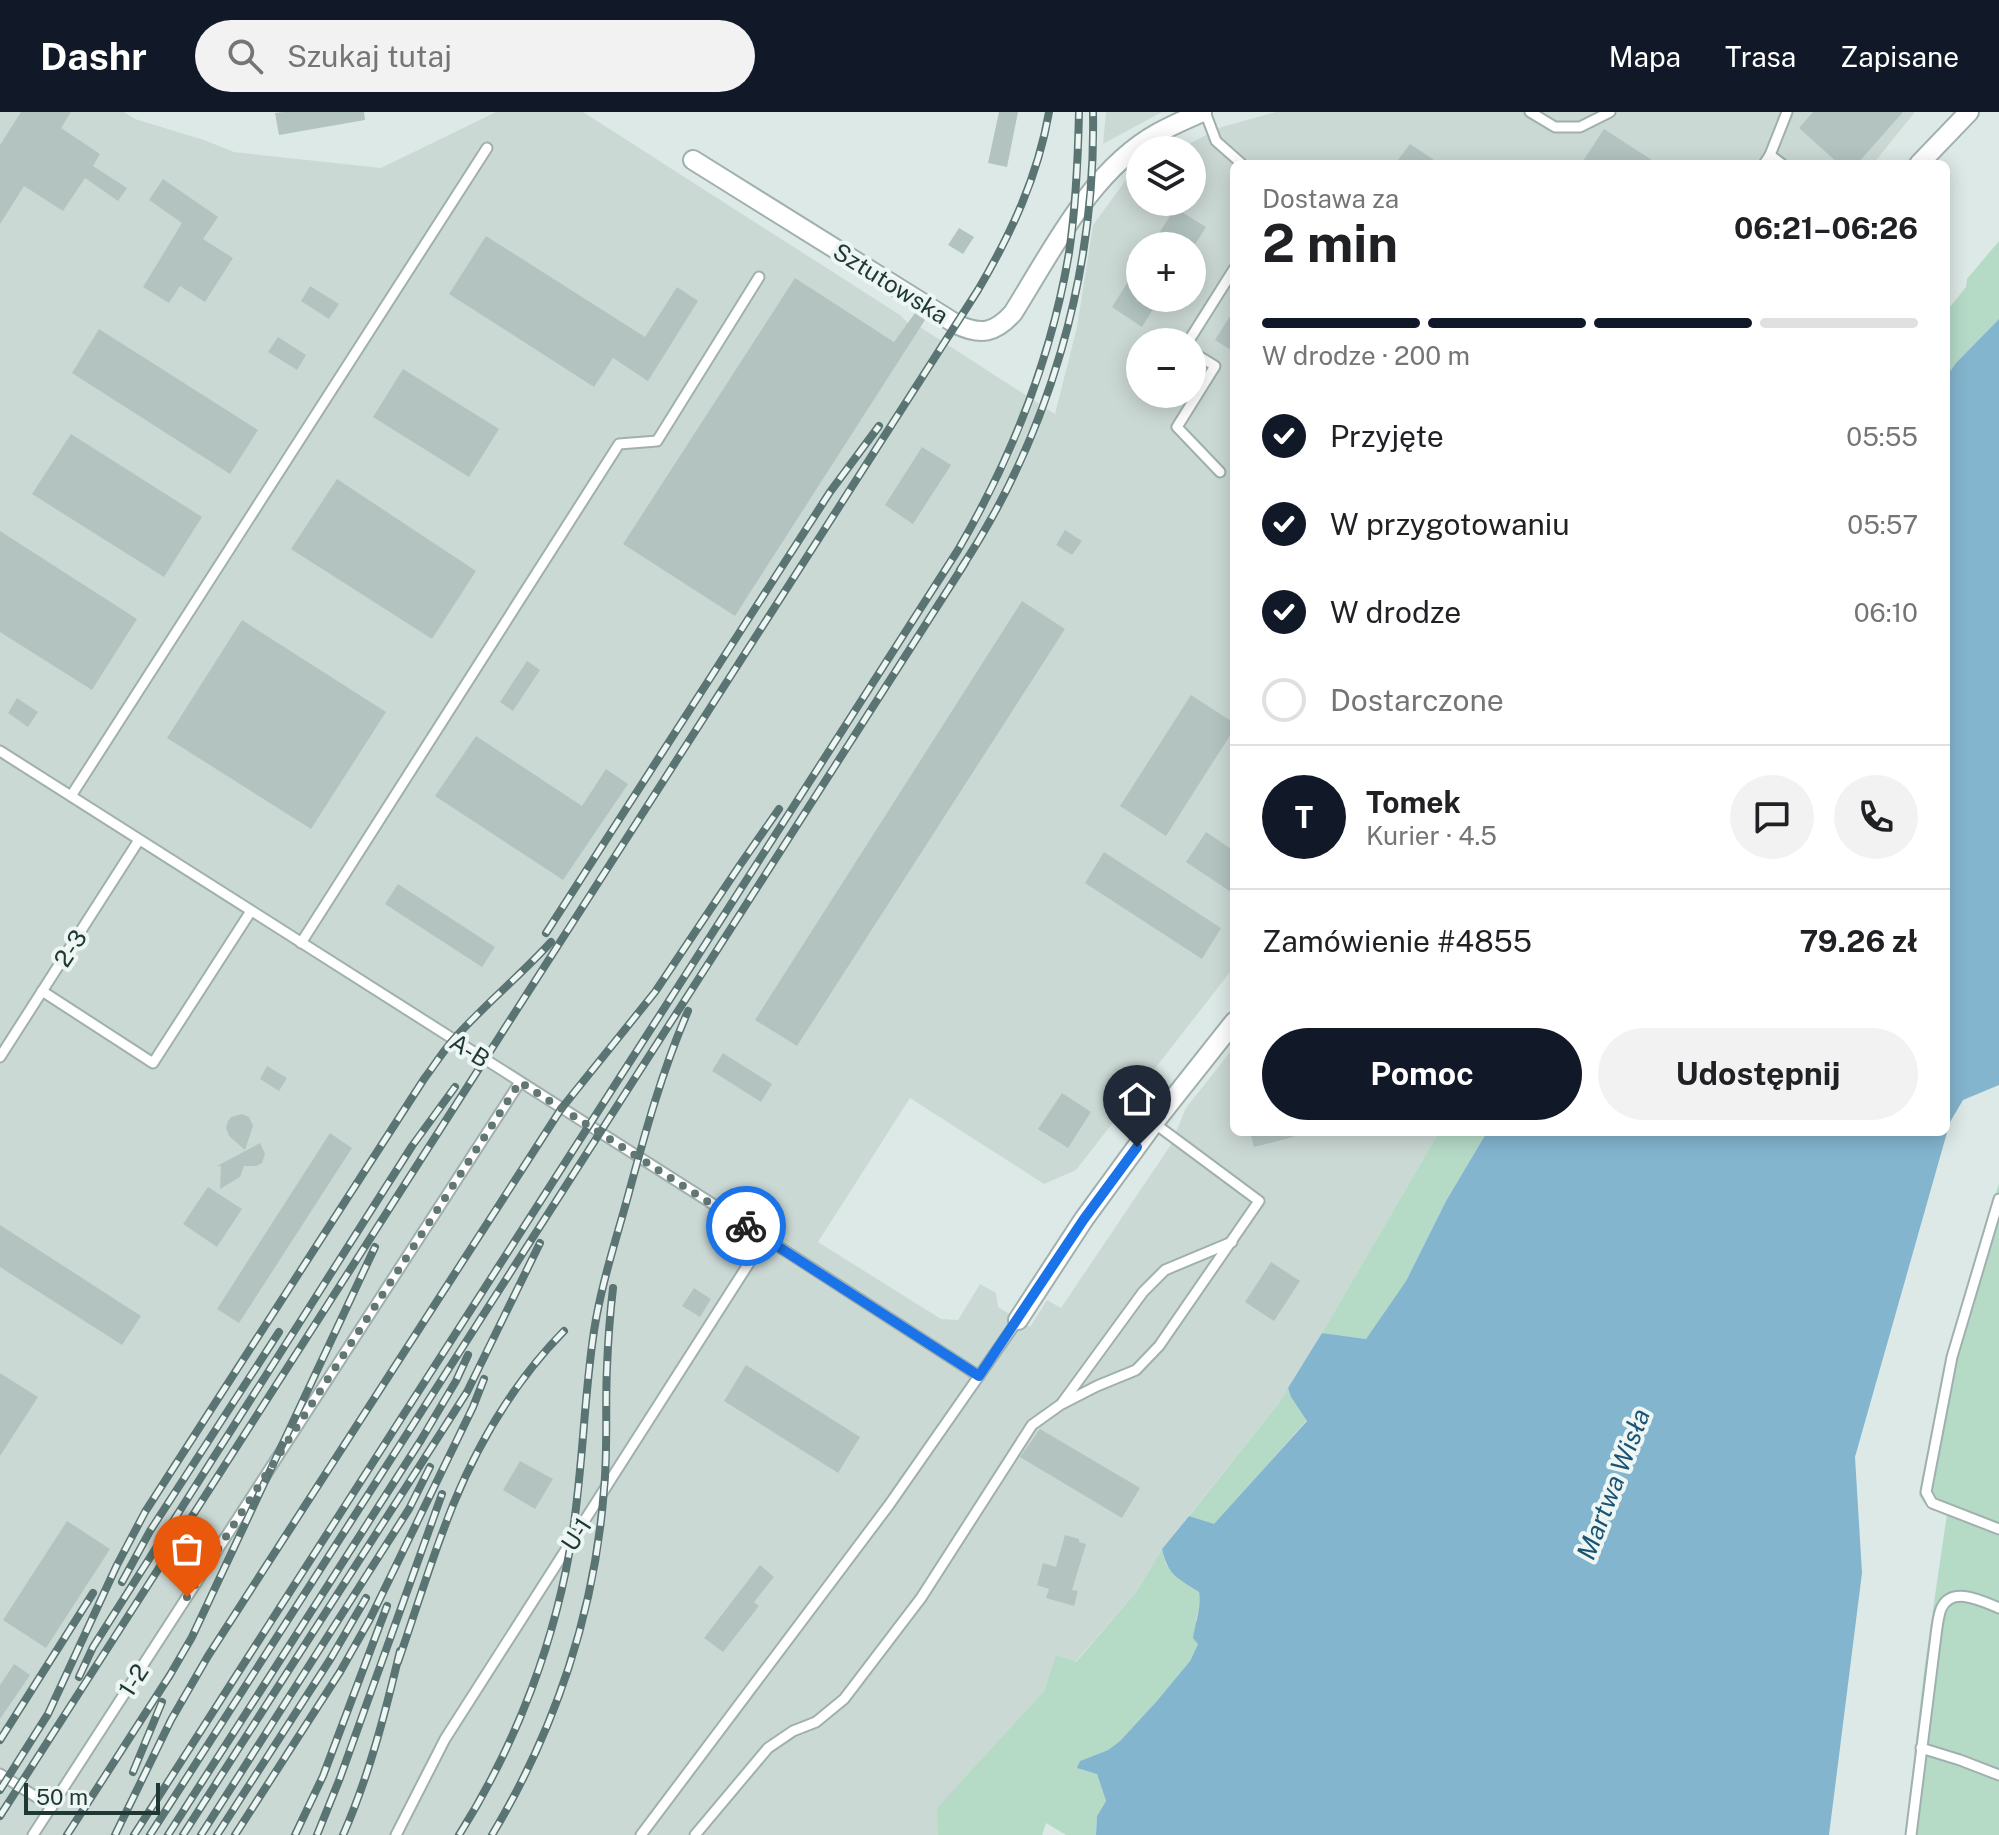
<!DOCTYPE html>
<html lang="pl">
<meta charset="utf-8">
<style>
:root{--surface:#fff;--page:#f2f2f2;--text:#202124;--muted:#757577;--line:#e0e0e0;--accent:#111827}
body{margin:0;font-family:"Public Sans",sans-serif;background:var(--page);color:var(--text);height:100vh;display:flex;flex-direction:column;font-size:30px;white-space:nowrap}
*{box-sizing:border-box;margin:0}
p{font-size:26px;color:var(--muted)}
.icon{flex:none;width:44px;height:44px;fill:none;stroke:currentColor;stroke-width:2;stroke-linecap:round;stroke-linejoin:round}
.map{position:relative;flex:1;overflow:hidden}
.details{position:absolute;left:1230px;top:48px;width:720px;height:976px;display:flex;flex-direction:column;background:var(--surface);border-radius:12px;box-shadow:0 4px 20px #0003}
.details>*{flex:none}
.controls{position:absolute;left:1126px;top:24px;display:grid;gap:16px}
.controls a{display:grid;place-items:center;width:80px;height:80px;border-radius:50%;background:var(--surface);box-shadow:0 4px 20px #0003;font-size:40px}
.scale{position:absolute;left:24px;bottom:20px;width:136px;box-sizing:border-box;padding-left:8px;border:4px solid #1f3836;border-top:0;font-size:22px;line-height:28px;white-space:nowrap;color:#1f3836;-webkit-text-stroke:6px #edf6f3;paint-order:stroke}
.pin{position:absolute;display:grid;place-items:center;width:68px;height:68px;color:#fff;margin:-82px -34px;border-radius:50% 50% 50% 0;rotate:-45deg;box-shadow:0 0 8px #0007}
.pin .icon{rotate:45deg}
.courier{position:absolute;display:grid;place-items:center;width:80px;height:80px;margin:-40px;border:6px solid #1a73e8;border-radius:50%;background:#fff;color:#222;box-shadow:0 2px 10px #0007}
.overview em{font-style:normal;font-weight:700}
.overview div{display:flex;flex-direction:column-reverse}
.overview{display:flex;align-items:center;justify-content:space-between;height:136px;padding:0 32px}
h1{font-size:52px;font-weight:700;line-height:60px}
.bar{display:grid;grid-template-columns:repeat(4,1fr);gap:12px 8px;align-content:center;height:96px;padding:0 32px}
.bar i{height:10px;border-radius:6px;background:var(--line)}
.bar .selected{background:var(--accent)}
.bar p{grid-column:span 4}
.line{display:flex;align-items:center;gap:20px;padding:0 32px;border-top:2px solid var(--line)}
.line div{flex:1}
.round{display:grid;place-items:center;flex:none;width:84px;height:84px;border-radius:42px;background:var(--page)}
ol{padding:0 32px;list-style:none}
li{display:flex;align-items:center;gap:24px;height:88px}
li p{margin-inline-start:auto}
li .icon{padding:8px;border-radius:50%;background:var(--accent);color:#fff;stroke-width:4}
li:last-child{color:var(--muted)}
li i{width:44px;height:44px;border:4px solid var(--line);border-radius:50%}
.primary-button{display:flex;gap:16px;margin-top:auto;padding:16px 32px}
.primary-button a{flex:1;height:92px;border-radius:48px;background:var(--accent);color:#fff;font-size:32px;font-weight:700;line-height:92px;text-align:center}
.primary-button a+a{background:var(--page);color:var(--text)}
header{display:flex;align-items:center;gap:48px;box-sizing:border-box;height:112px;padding:0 40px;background:var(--accent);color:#fff}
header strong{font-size:38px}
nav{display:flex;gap:44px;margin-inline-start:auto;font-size:28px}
.search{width:560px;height:72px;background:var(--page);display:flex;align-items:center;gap:20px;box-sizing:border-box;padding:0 28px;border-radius:44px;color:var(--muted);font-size:30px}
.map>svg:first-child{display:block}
</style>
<header>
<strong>Dashr</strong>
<div class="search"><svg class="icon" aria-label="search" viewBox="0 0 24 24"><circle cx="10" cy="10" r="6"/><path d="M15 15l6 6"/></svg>Szukaj tutaj</div>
<nav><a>Mapa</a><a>Trasa</a><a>Zapisane</a></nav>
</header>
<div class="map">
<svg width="1999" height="1723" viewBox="0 0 1999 1723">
<rect width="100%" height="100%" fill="#dde9e6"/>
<g fill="#cbd9d5" fill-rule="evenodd">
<path d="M 0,0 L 124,0 L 135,7 L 204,28 L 234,40 L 381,56 L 496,0 L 583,0 L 900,203 L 908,211 L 907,213 L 920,215 L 1055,302 L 1077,215 L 1093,113 L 1131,61 L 1140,56 L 1140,90 L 1192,90 L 1192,38 L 1177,38 L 1222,15 L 1276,0 L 1915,0 L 1873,52 L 1441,52 L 1433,47 L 1429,52 L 1234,52 L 1234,855 L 1076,1058 L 1044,1072 L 910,986 L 818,1130 L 941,1207 L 958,1208 L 980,1172 L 996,1181 L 998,1195 L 1030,1215 L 1047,1188 L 1061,1196 L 1170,1034 L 1186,996 L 1234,935 L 1234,1020 L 1439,1020 L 1322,1221 L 1279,1291 L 1162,1437 L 1137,1479 L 1075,1550 L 1056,1544 L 1044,1579 L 938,1696 L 938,1723 L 0,1723 ZM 1140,134 L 1192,134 L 1192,186 L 1140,186 ZM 1140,230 L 1192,230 L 1192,282 L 1140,282 Z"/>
<polygon points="1106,0 1162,0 1103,32"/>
</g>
<g fill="#b5dbc7">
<polygon points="1999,129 1999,207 1956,251 1946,265 1946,200 1966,175 1967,167"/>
<polygon points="1439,1020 1487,1020 1446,1089 1406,1169 1366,1227 1322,1221"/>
<polygon points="1999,1071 1999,1723 1905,1723 1925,1552 1947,1402 1925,1392 1919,1383 1949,1235"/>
<polygon points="1288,1276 1291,1285 1307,1308 1214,1413 1189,1404 1279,1291"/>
<polygon points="1162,1437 1166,1453 1199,1480 1201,1490 1196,1508 1198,1532 1190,1549 1156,1590 1120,1629 1108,1638 1080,1649 1097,1662 1106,1689 1097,1704 1096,1723 1066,1723 1046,1711 1042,1723 938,1723 937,1696 1044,1579 1056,1543 1076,1550 1137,1479"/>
</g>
<path fill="#84b5cf" d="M 1999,207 L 1999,973 L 1963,988 L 1950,1010 L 1855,1345 L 1862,1461 L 1829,1723 L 1096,1723 L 1097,1704 L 1106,1689 L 1097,1662 L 1077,1656 L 1080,1649 L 1108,1638 L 1120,1629 L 1156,1590 L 1190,1549 L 1198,1532 L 1193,1526 C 1195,1511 1202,1495 1199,1480 C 1178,1466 1168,1464 1162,1437 L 1189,1404 L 1214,1412 L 1307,1309 L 1291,1285 L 1288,1276 L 1322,1221 L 1366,1227 L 1406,1169 L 1446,1089 L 1487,1020 L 1946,1020 L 1946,265 L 1956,251 Z"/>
<g fill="#b3c4c0">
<polygon points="21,0 71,0 61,16 100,42 93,54 127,76 118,89 85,66 63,99 24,74 0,112 0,33"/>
<polygon points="283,0 364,0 365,8 279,23 275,1"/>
<polygon points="999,0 1018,0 1007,55 988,51"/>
<polygon points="1813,0 1903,0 1857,52 1839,52 1799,16"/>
<polygon points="1604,17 1658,52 1581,52"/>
<polygon points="1410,32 1440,52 1395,52"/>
<polygon points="163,67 218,105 203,127 233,146 205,190 180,174 169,191 143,175 182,111 149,88"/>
<polygon points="1175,96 1206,115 1194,134 1151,134"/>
<polygon points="959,116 974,125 963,142 948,133"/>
<polygon points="486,124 645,225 677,175 698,189 648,269 613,246 594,275 449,182"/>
<polygon points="1140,151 1140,186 1160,186 1142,215 1112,195"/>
<polygon points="795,166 894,230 915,201 925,208 735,504 623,432"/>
<polygon points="310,174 339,192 329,207 301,189"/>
<polygon points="1234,198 1234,240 1215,228"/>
<polygon points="99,217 258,318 230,362 72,261"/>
<polygon points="278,225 306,243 297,258 268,240"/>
<polygon points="403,257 499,317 469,365 373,305"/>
<polygon points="71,322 202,405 164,465 32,382"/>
<polygon points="922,335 951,353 913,412 885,393"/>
<polygon points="337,367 476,459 432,527 291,437"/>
<polygon points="1065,418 1082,429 1072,443 1056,433"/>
<polygon points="0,419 137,507 92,578 0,520"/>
<polygon points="1022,489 1065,517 797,934 755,908"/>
<polygon points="242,508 386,600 311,717 167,626"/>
<polygon points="527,549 540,558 513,599 500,590"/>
<polygon points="1191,583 1234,611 1234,617 1166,724 1120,694"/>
<polygon points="17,586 38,600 28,615 8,601"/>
<polygon points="476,624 582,694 606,657 628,672 563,768 435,684"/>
<polygon points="1206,720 1234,739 1234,782 1186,750"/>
<polygon points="1104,740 1221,816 1202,847 1085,771"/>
<polygon points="398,772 495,835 482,855 385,792"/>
<polygon points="723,941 772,972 761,990 712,959"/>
<polygon points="267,954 287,966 279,979 260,967"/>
<polygon points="1062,981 1091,1000 1068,1036 1038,1017"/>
<polygon points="242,1002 249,1005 253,1014 245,1038 229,1024 226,1016 228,1009 231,1005"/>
<polygon points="1250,1020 1293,1020 1293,1025 1254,1035"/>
<polygon points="330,1021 352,1036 239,1211 217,1197"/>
<polygon points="260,1031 265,1042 262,1051 256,1054 244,1054 240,1065 220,1077 221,1054 217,1054"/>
<polygon points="208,1075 242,1097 217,1135 183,1112"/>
<polygon points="0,1113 141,1204 122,1233 0,1155"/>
<polygon points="1271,1150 1300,1169 1274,1209 1245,1190"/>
<polygon points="694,1176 711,1187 700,1205 682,1194"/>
<polygon points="746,1253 860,1325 838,1361 724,1289"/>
<polygon points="0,1261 38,1285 0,1344"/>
<polygon points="1040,1317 1140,1376 1122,1406 1020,1345"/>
<polygon points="520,1349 553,1367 535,1397 503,1378"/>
<polygon points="67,1409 110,1437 46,1536 3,1508"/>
<polygon points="1065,1423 1079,1427 1079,1430 1086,1432 1072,1478 1078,1479 1074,1494 1046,1486 1049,1477 1037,1473 1043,1451 1056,1455"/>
<polygon points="760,1453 774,1465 754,1490 759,1494 723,1540 704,1526"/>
<polygon points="14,1552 30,1563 0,1607 0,1573"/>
</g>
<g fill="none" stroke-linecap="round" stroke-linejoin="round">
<g stroke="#a0b0ae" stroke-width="13">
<g id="lane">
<polyline points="1205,0 1216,29 1242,52"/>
<polyline points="1530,0 1555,15 1580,15 1610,0"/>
<polyline points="1770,43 1782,52"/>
<polyline points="1764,52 1770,43 1787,0"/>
<polyline points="1188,230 1234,157"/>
<polyline points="1192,240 1215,254 1177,315 1220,360"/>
<polyline points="0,639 705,1087 979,1264"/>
<polyline points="71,684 487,36"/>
<polyline points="301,831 619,332 657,329 759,165"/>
<polyline points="42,879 153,951 251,799"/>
<polyline points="0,945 139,728"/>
<polyline points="1999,1087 1952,1245 1926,1380 1932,1391 1999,1417"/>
<polyline points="1062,1291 1143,1180 1165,1158 1232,1130"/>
<polyline points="1921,1636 1960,1648 1999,1663"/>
<polyline points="0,1662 52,1695"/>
<polyline points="33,1723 520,970"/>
<polyline points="396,1723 445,1627 765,1126"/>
<polyline points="641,1723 889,1393 1018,1208"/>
<polyline points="695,1723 768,1636 793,1619 816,1610 844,1587 921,1486 1032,1313 1060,1293 1097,1274 1136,1258 1159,1234 1259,1089 1154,1011"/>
<path d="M 1911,1723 L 1936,1523 C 1937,1515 1938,1505 1941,1497 C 1951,1473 1982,1489 1999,1496"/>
</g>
</g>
<g stroke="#a0b0ae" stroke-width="22">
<g id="street">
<path d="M 693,48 L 956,212 C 981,224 995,221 1013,201 C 1052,139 1091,58 1158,21 C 1172,13 1187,7 1202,0"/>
<polyline points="1919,52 1969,0"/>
<polyline points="1018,1208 1084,1107 1154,1011 1234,910"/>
</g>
</g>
<use href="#lane" stroke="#fff" stroke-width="9"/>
<use href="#street" stroke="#fff" stroke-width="18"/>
<g stroke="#597472" stroke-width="8">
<g id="rail">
<path d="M 960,458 C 1049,324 1096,161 1093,0"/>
<polyline points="546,821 830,380 879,314"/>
<polyline points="122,1470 150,1419 279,1220"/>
<path d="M 398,1550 C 416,1498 432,1445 453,1393 C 479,1329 516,1268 564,1219"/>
<polyline points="79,1565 93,1535 412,1034 455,975"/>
<polyline points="0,1628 93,1481"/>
<polyline points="133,1660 162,1590"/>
<path d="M 0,1678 L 48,1602 L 117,1453 L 145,1400 L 424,967 C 434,954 443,939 454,927 C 484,893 520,864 551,830"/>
<path d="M 0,1704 L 978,178 C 1011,122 1038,64 1049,0"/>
<polyline points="67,1723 170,1563 192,1525 375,1135"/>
<polyline points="115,1723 171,1608 208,1544 561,997 655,880 740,753 779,697"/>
<path d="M 134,1723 L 958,438 C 1012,345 1051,248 1069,141 C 1076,94 1078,47 1079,0"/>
<polyline points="150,1723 965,451"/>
<polyline points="168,1723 421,1328 456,1269 468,1243"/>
<polyline points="183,1723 467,1280 540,1131"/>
<polyline points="201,1723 409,1397 430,1355"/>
<polyline points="217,1723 331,1546 366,1486"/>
<polyline points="235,1723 340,1560 370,1507 473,1295 484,1267"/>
<polyline points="295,1723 323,1664 387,1494"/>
<polyline points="317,1723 340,1666 442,1382"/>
<path d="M 343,1723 C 369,1664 385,1602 400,1539"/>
<path d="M 459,1723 C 517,1631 557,1526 573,1418 C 583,1352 584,1285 594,1219 C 601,1173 616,1128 628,1084 C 645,1021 662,959 688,899"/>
<path d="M 492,1723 C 555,1618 595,1500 604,1377 C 608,1337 605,1296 607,1255 C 608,1229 610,1202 613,1176"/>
</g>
</g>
<use href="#rail" stroke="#edf6f3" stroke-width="5" stroke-dasharray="15" stroke-linecap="butt"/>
</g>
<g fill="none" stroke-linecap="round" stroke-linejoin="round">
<polyline stroke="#627674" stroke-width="8" stroke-dasharray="0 14.4" points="187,1485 520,970 746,1114"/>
<polyline stroke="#1a73e8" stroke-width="10" points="746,1114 979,1264 1084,1107 1137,1035"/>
</g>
<g text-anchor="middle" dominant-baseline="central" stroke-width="8" stroke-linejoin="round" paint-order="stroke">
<g font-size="24" fill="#1f3836" stroke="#edf6f3">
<text transform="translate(891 171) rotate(32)">Sztutowska</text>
<text transform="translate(70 836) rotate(-57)">2-3</text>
<text transform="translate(470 938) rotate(32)">A-B</text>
<text transform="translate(576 1422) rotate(-57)">U-1</text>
<text transform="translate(133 1568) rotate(-57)">1-2</text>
</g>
<g font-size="26" font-style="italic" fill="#1a5373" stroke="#edf6f3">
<text transform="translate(1613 1372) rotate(-69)">Martwa Wisła</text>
</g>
</g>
</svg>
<div class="controls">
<a><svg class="icon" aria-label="layers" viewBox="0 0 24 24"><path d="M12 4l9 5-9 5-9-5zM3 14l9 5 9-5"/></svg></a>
<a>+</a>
<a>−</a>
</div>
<div class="scale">50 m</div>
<div class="pin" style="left:187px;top:1485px;background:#ea580c"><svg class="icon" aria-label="bag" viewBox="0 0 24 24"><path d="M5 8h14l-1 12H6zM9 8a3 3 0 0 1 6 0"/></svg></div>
<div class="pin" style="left:1137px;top:1035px;background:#1f2937"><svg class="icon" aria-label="home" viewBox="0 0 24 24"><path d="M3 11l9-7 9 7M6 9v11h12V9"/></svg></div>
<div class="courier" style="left:746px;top:1114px"><svg class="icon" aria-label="bike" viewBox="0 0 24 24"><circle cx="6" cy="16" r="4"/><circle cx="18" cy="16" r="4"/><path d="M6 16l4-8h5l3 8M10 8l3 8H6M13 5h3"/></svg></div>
<section class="details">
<div class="overview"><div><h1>2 min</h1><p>Dostawa za</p></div><em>06:21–06:26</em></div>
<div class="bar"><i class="selected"></i><i class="selected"></i><i class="selected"></i><i></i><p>W drodze · 200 m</p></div>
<ol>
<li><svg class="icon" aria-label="check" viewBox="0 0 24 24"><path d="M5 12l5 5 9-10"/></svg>Przyjęte<p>05:55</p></li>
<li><svg class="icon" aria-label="check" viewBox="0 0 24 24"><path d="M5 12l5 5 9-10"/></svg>W przygotowaniu<p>05:57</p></li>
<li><svg class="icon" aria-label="check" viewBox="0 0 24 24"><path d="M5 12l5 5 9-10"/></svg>W drodze<p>06:10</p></li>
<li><i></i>Dostarczone</li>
</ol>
<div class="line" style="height:144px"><b class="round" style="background:var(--accent);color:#fff">T</b><div><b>Tomek</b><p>Kurier · 4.5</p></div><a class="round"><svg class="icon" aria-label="chat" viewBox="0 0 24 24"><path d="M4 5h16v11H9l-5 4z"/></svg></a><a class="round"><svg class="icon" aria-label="phone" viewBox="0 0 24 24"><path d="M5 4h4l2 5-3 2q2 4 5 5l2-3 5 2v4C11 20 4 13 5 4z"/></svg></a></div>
<div class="line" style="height:104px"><div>Zamówienie #4855</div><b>79.26 zł</b></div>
<div class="primary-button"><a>Pomoc</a><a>Udostępnij</a></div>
</section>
</div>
